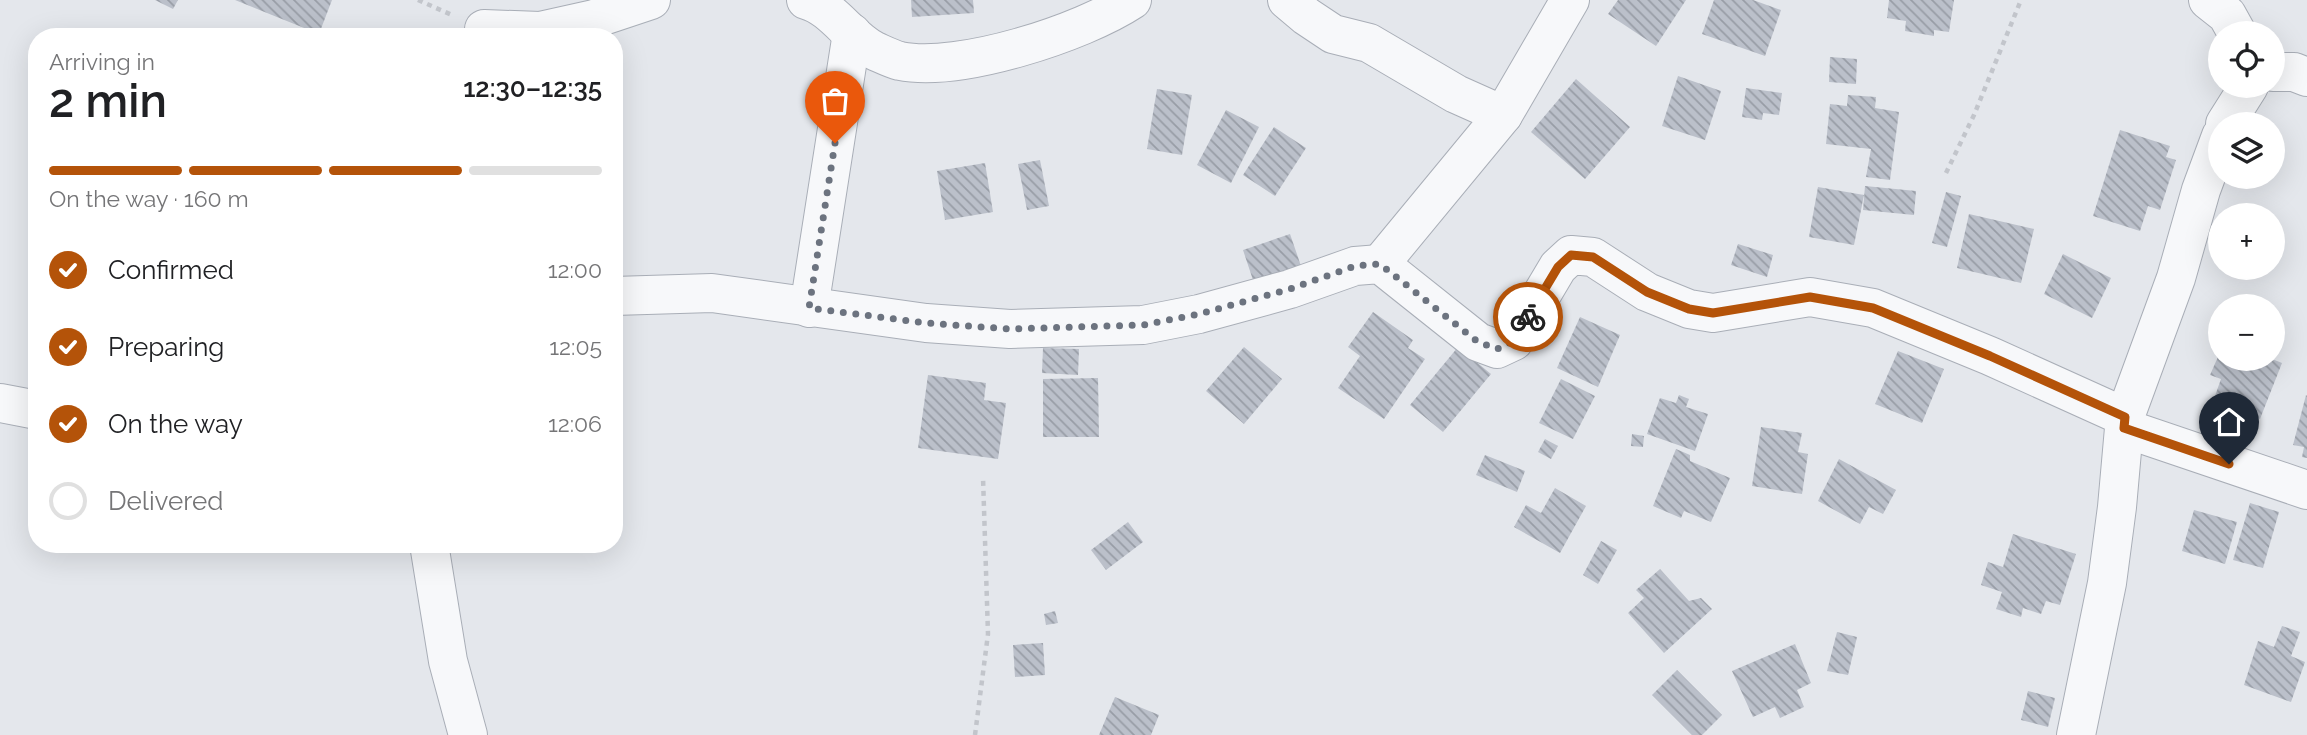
<!DOCTYPE html>
<meta charset="utf-8">
<style>
:root{--surface:#fff;--page:#f2f2f2;--text:#202124;--muted:#757577;--line:#e0e0e0;--accent:#b45309}
body{margin:0;font-family:Raleway,sans-serif;background:var(--page);color:var(--text);height:100vh;display:flex;flex-direction:column;font-size:26px;white-space:nowrap}
*{box-sizing:border-box;margin:0}
p{font-size:23px;color:var(--muted)}
.icon{flex:none;width:38px;height:38px;fill:none;stroke:currentColor;stroke-width:2;stroke-linecap:round;stroke-linejoin:round}
.map{position:relative;flex:1;overflow:hidden}
.sheet{position:absolute;left:28px;top:28px;width:595px;height:525px;display:flex;flex-direction:column;background:var(--surface);border-radius:28px;box-shadow:0 7px 28px #0002}
.sheet>*{flex:none}
.buttons{position:absolute;left:2208px;top:21px;display:grid;gap:14px}
.buttons a{display:grid;place-items:center;width:77px;height:77px;border-radius:50%;background:var(--surface);box-shadow:0 7px 28px #0002;font-size:35px}
.pin{position:absolute;display:grid;place-items:center;width:60px;height:60px;color:#fff;margin:-72px -30px;border-radius:50% 50% 50% 0;rotate:-45deg;box-shadow:0 0 7px #0007}
.pin .icon{rotate:45deg}
.courier{position:absolute;display:grid;place-items:center;width:70px;height:70px;margin:-35px;border:5px solid #b45309;border-radius:50%;background:#fff;color:#222;box-shadow:0 2px 9px #0007}
.summary em{font-style:normal;font-weight:600}
.summary div{display:flex;flex-direction:column-reverse}
.summary{display:flex;align-items:center;justify-content:space-between;height:119px;padding:0 21px}
h1{font-size:46px;font-weight:600;line-height:52px}
.bar{display:grid;grid-template-columns:repeat(4,1fr);gap:10px 7px;align-content:center;height:84px;padding:0 21px}
.bar i{height:9px;border-radius:5px;background:var(--line)}
.bar .on{background:var(--accent)}
.bar p{grid-column:span 4}
ol{padding:0 21px;list-style:none}
li{display:flex;align-items:center;gap:21px;height:77px}
li p{margin-inline-start:auto}
li .icon{padding:7px;border-radius:50%;background:var(--accent);color:#fff;stroke-width:4}
li:last-child{color:var(--muted)}
li i{width:38px;height:38px;border:4px solid var(--line);border-radius:50%}
.map>svg:first-child{display:block}
</style>
<div class="map">
<svg width="2307" height="735" viewBox="0 0 2307 735">
<defs>
<pattern id="building-back-hatch" width="6" height="6" patternUnits="userSpaceOnUse" patternTransform="scale(1.75)"><rect width="6" height="6" fill="#bbc0ca"/><path d="M-1 5l2 2M0 0l6 6M5-1l2 2" fill="none" stroke="#989da6"/></pattern>
</defs>
<rect width="100%" height="100%" fill="#e4e7ec"/>
<g fill="url(#building-back-hatch)">
<polygon points="155,0 178,0 173,9"/>
<polygon points="235,0 332,0 319,34"/>
<polygon points="911,0 973,0 974,13 912,17"/>
<polygon points="1618,0 1686,0 1656,46 1608,14"/>
<polygon points="1714,0 1753,0 1781,10 1765,56 1702,34"/>
<polygon points="1889,0 1954,0 1949,32 1934,30 1934,36 1905,31 1906,21 1887,18"/>
<polygon points="1830,57 1857,59 1856,84 1829,82"/>
<polygon points="1678,76 1721,91 1705,140 1662,126"/>
<polygon points="1576,79 1630,127 1585,179 1531,132"/>
<polygon points="1746,88 1782,93 1779,115 1763,113 1762,120 1742,117"/>
<polygon points="1157,89 1192,95 1182,155 1147,149"/>
<polygon points="1848,95 1876,97 1875,108 1899,112 1890,180 1866,177 1871,149 1826,144 1830,104 1847,106"/>
<polygon points="1226,110 1259,127 1231,183 1197,165"/>
<polygon points="1274,127 1306,148 1275,196 1243,175"/>
<polygon points="2120,130 2170,146 2166,157 2176,160 2160,210 2148,206 2140,231 2093,216"/>
<polygon points="1040,160 1049,206 1027,210 1018,164"/>
<polygon points="985,163 993,212 945,220 937,171"/>
<polygon points="1865,186 1916,191 1914,215 1863,210"/>
<polygon points="1818,187 1864,195 1854,245 1809,237"/>
<polygon points="1946,192 1961,196 1947,247 1932,243"/>
<polygon points="1969,214 2034,229 2021,283 1957,268"/>
<polygon points="1290,234 1301,266 1254,283 1243,250"/>
<polygon points="1738,244 1773,255 1767,277 1731,265"/>
<polygon points="2063,254 2111,278 2092,318 2044,294"/>
<polygon points="1373,312 1413,340 1408,348 1425,359 1384,419 1338,388 1360,356 1348,347"/>
<polygon points="1580,317 1620,335 1598,387 1557,368"/>
<polygon points="1244,347 1282,379 1244,424 1206,391"/>
<polygon points="1458,347 1491,374 1443,432 1410,405"/>
<polygon points="1043,348 1079,349 1078,375 1042,373"/>
<polygon points="2221,350 2221,359 2272,359 2282,363 2260,419 2250,415 2247,424 2210,410 2221,379 2210,375"/>
<polygon points="1898,351 1944,369 1922,423 1875,404"/>
<polygon points="928,375 986,383 984,400 1006,403 998,459 918,448"/>
<polygon points="1098,378 1099,437 1043,437 1043,379"/>
<polygon points="1561,379 1595,396 1573,439 1539,423"/>
<polygon points="1679,395 1689,399 1686,407 1708,414 1695,451 1647,434 1660,398 1676,403"/>
<polygon points="2306,395 2307,396 2307,458 2302,457 2304,447 2293,445"/>
<polygon points="1761,427 1802,433 1798,452 1808,454 1802,494 1752,486"/>
<polygon points="1632,434 1644,436 1643,447 1631,446"/>
<polygon points="1545,439 1558,446 1551,459 1538,452"/>
<polygon points="1676,449 1690,455 1690,461 1730,478 1711,522 1684,511 1681,518 1653,506"/>
<polygon points="1485,455 1525,471 1517,492 1476,475"/>
<polygon points="1839,459 1896,490 1883,514 1869,507 1860,524 1818,501"/>
<polygon points="1555,488 1586,506 1560,553 1514,527 1526,505 1541,513"/>
<polygon points="2250,503 2279,512 2263,568 2233,560"/>
<polygon points="2194,510 2237,522 2225,564 2182,551"/>
<polygon points="1128,522 1143,542 1106,570 1091,550"/>
<polygon points="2013,534 2076,554 2060,605 2046,601 2041,614 2023,608 2021,617 1996,609 2002,592 1981,585 1988,562 2003,567"/>
<polygon points="1601,541 1617,550 1598,584 1583,575"/>
<polygon points="1660,569 1689,601 1701,598 1712,609 1664,653 1628,613 1644,598 1636,590"/>
<polygon points="1055,611 1058,623 1046,625 1044,614"/>
<polygon points="2282,626 2300,632 2291,656 2305,662 2291,702 2244,685 2258,641 2274,647"/>
<polygon points="1837,632 1857,637 1848,675 1827,671"/>
<polygon points="1043,643 1045,675 1015,677 1013,645"/>
<polygon points="1795,644 1811,683 1797,690 1804,707 1780,718 1775,707 1753,717 1732,671"/>
<polygon points="1677,670 1722,715 1702,735 1692,735 1652,695"/>
<polygon points="2028,691 2055,698 2048,727 2021,720"/>
<polygon points="1115,697 1159,715 1151,735 1099,735"/>
</g>
<g fill="none" stroke-linecap="round" stroke-linejoin="round">
<g stroke="#a9aeb7" stroke-width="40">
<g id="minor">
<path d="M 806,0 C 834,8 849,38 875,51 C 882,54 892,59 900,61 C 959,73 1082,33 1132,0"/>
<polyline points="1287,0 1306,16 1333,34 1369,43 1456,94 1503,115"/>
<polyline points="2208,0 2227,15 2237,33"/>
<polyline points="484,29 540,31 594,19 651,0"/>
<polyline points="2273,72 2294,72 2307,77"/>
<polyline points="2225,124 2249,86"/>
<polyline points="1380,264 1503,115 1570,0"/>
<polyline points="614,296 712,293 926,323 1010,329 1143,325 1199,314 1290,289 1355,266 1380,264 1478,342 1497,349 1514,341 1558,267 1571,255 1593,257 1647,292 1689,309 1713,313 1810,297 1873,308 1990,356 2125,417"/>
<polyline points="809,308 852,33"/>
<polyline points="0,403 37,410"/>
<polyline points="2124,428 2307,490"/>
<polyline points="429,544 448,661 468,735"/>
<polyline points="2076,735 2107,583 2117,507 2125,417 2176,278 2201,190 2221,136"/>
</g>
</g>
<g stroke="#c2c5cb" stroke-width="4.5" stroke-dasharray="5 5" stroke-linecap="butt">
<polyline points="418,0 452,15"/>
<polyline points="1946,173 1974,115 2021,0"/>
<polyline points="975,735 988,634 983,477"/>
</g>
<use href="#minor" stroke="#f7f8fa" stroke-width="38"/>
</g>
<g fill="none" stroke-linecap="round" stroke-linejoin="round">
<polyline stroke="#6c737f" stroke-width="7" stroke-dasharray="0 12.6" points="835,143 809,308 926,323 1010,329 1143,325 1199,314 1290,289 1355,266 1380,264 1478,342 1497,349 1514,341 1528,317"/>
<polyline stroke="#b45309" stroke-width="9" points="1528,317 1558,267 1571,255 1593,257 1647,292 1689,309 1713,313 1810,297 1873,308 1990,356 2125,417 2124,428 2229,464"/>
</g>
</svg>
<div class="buttons">
<a><svg class="icon" aria-label="locate" viewBox="0 0 24 24"><circle cx="12" cy="12" r="6"/><path d="M12 2v4M12 18v4M2 12h4M18 12h4"/></svg></a>
<a><svg class="icon" aria-label="layers" viewBox="0 0 24 24"><path d="M12 4l9 5-9 5-9-5zM3 14l9 5 9-5"/></svg></a>
<a>+</a>
<a>−</a>
</div>
<div class="pin" style="left:835px;top:143px;background:#ea580c"><svg class="icon" aria-label="bag" viewBox="0 0 24 24"><path d="M5 8h14l-1 12H6zM9 8a3 3 0 0 1 6 0"/></svg></div>
<div class="pin" style="left:2229px;top:464px;background:#1f2937"><svg class="icon" aria-label="home" viewBox="0 0 24 24"><path d="M3 11l9-7 9 7M6 9v11h12V9"/></svg></div>
<div class="courier" style="left:1528px;top:317px"><svg class="icon" aria-label="bike" viewBox="0 0 24 24"><circle cx="6" cy="16" r="4"/><circle cx="18" cy="16" r="4"/><path d="M6 16l4-8h5l3 8M10 8l3 8H6M13 5h3"/></svg></div>
<section class="sheet">
<div class="summary"><div><h1>2 min</h1><p>Arriving in</p></div><em>12:30–12:35</em></div>
<div class="bar"><i class="on"></i><i class="on"></i><i class="on"></i><i></i><p>On the way · 160 m</p></div>
<ol>
<li><svg class="icon" aria-label="check" viewBox="0 0 24 24"><path d="M5 12l5 5 9-10"/></svg>Confirmed<p>12:00</p></li>
<li><svg class="icon" aria-label="check" viewBox="0 0 24 24"><path d="M5 12l5 5 9-10"/></svg>Preparing<p>12:05</p></li>
<li><svg class="icon" aria-label="check" viewBox="0 0 24 24"><path d="M5 12l5 5 9-10"/></svg>On the way<p>12:06</p></li>
<li><i></i>Delivered</li>
</ol>
</section>
</div>
